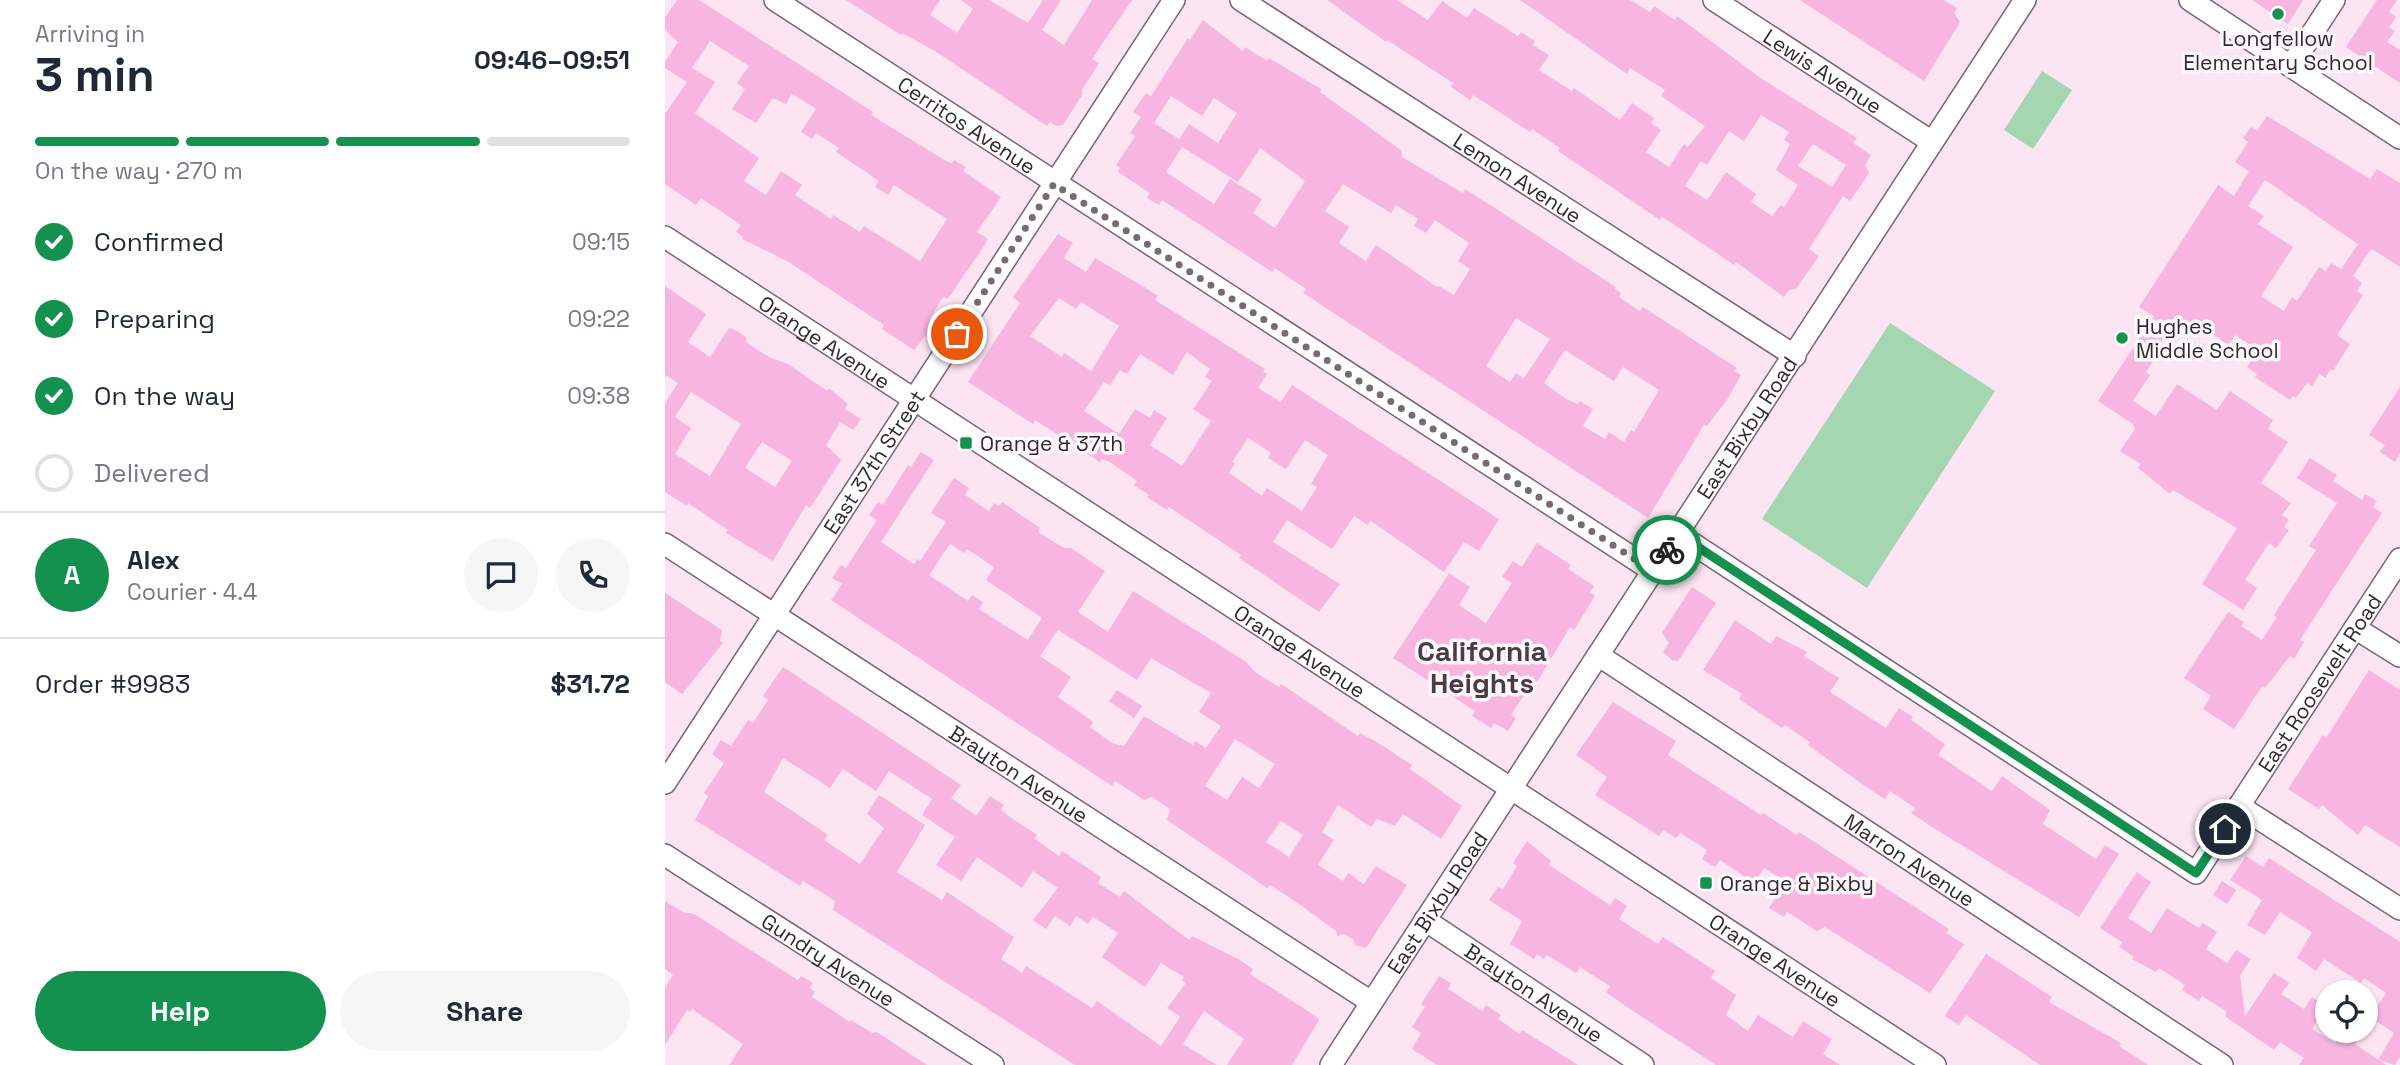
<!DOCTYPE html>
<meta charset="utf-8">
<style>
:root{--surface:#fff;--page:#f6f6f7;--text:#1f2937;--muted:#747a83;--line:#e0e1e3;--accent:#14914e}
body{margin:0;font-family:"Space Grotesk",sans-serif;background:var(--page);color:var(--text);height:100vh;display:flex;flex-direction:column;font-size:26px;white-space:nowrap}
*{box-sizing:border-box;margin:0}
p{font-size:23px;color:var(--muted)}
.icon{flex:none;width:38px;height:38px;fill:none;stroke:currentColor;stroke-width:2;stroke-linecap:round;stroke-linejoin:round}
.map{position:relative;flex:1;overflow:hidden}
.sheet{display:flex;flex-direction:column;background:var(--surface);width:665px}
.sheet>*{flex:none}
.controls{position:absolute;left:1650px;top:980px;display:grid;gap:14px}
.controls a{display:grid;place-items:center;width:63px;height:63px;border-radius:50%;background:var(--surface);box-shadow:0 2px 5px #0004;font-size:35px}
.pin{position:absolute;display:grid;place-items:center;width:60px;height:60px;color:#fff;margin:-30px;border:4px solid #fff;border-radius:50%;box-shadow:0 2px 7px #0007}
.courier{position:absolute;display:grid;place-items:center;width:70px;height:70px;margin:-35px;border:5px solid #14914e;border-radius:50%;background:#fff;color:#222;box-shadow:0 2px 9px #0007}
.summary em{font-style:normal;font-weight:700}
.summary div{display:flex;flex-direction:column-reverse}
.summary{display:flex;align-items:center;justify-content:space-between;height:119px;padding:0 35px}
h1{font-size:46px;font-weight:700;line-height:52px}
.bar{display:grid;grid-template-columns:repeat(4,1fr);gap:10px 7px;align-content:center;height:84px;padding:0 35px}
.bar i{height:9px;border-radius:5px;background:var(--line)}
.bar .on{background:var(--accent)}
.bar p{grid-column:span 4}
.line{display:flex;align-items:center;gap:18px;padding:0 35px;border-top:2px solid var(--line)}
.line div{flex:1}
.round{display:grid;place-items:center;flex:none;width:74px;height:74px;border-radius:37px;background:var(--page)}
ol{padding:0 35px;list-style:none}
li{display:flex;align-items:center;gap:21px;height:77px}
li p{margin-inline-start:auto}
li .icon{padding:7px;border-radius:50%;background:var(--accent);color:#fff;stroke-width:4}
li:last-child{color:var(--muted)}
li i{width:38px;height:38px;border:4px solid var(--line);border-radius:50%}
.primary-button{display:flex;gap:14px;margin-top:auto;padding:14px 35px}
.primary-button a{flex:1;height:80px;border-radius:42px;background:var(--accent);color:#fff;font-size:28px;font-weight:700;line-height:80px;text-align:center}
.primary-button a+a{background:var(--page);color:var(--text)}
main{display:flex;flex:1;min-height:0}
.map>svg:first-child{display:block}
</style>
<main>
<section class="sheet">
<div class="summary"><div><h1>3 min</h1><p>Arriving in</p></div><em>09:46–09:51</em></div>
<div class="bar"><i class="on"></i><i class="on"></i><i class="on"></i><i></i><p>On the way · 270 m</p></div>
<ol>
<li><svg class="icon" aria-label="check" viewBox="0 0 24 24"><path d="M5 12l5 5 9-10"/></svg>Confirmed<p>09:15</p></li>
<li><svg class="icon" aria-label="check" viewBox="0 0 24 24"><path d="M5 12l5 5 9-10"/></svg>Preparing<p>09:22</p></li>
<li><svg class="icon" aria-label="check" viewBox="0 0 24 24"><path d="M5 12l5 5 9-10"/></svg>On the way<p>09:38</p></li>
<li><i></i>Delivered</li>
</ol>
<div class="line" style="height:126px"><b class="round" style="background:var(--accent);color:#fff">A</b><div><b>Alex</b><p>Courier · 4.4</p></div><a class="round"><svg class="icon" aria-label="chat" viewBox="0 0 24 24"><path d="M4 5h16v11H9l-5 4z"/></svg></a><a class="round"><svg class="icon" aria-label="phone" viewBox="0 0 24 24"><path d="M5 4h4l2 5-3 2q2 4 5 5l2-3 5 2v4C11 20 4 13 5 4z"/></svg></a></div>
<div class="line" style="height:91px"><div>Order #9983</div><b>$31.72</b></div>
<div class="primary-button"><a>Help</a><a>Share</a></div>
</section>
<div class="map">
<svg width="1735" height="1065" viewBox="0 0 1735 1065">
<rect width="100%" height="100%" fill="#fce4f3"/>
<g fill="#a3d6b1">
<polygon points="1377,71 1407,90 1368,149 1339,130"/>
<polygon points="1225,323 1330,391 1202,588 1097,519"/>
</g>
<g fill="#f7b5df" fill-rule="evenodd">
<path d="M 12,0 L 34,0 L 185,97 L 208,112 L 206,115 L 281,161 L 287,163 L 289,160 L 301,167 L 298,171 L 336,197 L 312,232 L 323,239 L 319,246 L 287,293 L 282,299 L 278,297 L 264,320 L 270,324 L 249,350 L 217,329 L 219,325 L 122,261 L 77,239 L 78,237 L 71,232 L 76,225 L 36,198 L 31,205 L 0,184 L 0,114 L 22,82 L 0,68 L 0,62 L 13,42 L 0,30 L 0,18 ZM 45,41 L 84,66 L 72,83 L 80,89 L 67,109 L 91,123 L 108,98 L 121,104 L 127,94 L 151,109 L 136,132 L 147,139 L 151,133 L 174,148 L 171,152 L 214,181 L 210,187 L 223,195 L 229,185 L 282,219 L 255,261 L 199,226 L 195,232 L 168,215 L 166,219 L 130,195 L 137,185 L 116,171 L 101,195 L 79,181 L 94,158 L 30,113 L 50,82 L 27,68 Z"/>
<polygon points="181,0 275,0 265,15 292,33 308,9 296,0 324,0 363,23 378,0 396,0 377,30 399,45 427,0 467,0 427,59 434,63 417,90 417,95 398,125 392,126 385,122 382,126 270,51 237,33 236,35"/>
<path d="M 662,0 L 732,0 L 763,20 L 777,1 L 802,18 L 809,8 L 853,36 L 856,32 L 870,41 L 868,45 L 884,55 L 874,70 L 907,91 L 909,88 L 955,120 L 967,103 L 989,118 L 986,123 L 996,130 L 981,152 L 1004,167 L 1019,144 L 1023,147 L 1040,126 L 996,96 L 1000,90 L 965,68 L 962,74 L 855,0 L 965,0 L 985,12 L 989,6 L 1010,20 L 1012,16 L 1097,79 L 1192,138 L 1188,143 L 1206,155 L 1200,165 L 1204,173 L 1185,201 L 1178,196 L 1144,249 L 1154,256 L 1131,289 L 1124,290 L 1119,297 L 1071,262 L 1069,265 L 1004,221 L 997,217 L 995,220 L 893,151 L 895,148 L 867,129 L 865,132 L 808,95 L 805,100 L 786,87 L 788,83 L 722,40 L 721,42 ZM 1096,115 L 1124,132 L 1119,140 L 1125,144 L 1111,170 L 1133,185 L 1119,207 L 1116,205 L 1107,216 L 1086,202 L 1091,194 L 1061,172 L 1042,200 L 1020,186 L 1036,161 L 1042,165 L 1064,131 L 1079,141 ZM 1148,144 L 1181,165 L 1167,187 L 1133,166 Z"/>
<polygon points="1135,0 1279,0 1292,8 1289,13 1295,22 1259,81"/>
<polygon points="1587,0 1638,0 1623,24"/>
<polygon points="1712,0 1732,0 1724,12 1731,17 1724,27 1730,31 1722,42 1735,50 1735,83 1681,47"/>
<path d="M 538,20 L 578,51 L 580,47 L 602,61 L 604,58 L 656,89 L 655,92 L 736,150 L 737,157 L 798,193 L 800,189 L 819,201 L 951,287 L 949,289 L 956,293 L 954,297 L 975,311 L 978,307 L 1072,368 L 1069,371 L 1076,375 L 1062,400 L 1042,426 L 1039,425 L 983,518 L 638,293 L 641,289 L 610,268 L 607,272 L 497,200 L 494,205 L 482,198 L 485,193 L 453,172 L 455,168 L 451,165 L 470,136 L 465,133 L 476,117 L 468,112 L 481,93 L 486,96 L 523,38 L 525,40 ZM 506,96 L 537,116 L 549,98 L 572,113 L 553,143 L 524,124 L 514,139 L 489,123 ZM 517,147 L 573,182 L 595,148 L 640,181 L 610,228 L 588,213 L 597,199 L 565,179 L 549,204 L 501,172 ZM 678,184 L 726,213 L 731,205 L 753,219 L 749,226 L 761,233 L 770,220 L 804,243 L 793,261 L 805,269 L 789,295 L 774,286 L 772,287 L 711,245 L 701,261 L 674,243 L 684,227 L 660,211 ZM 851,318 L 885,339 L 859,378 L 851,373 L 845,382 L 821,366 ZM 900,350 L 949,381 L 958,367 L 994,390 L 969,432 L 966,430 L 959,442 L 944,432 L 940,439 L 918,426 L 928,409 L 915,401 L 913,404 L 901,399 L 879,383 Z"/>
<path d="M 1602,116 L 1705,179 L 1712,169 L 1735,183 L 1735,267 L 1707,249 L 1704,252 L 1688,276 L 1697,283 L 1692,291 L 1698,295 L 1672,335 L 1685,344 L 1668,371 L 1666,369 L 1660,378 L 1655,374 L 1647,386 L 1642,383 L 1631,398 L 1628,396 L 1625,400 L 1590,377 L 1592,374 L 1582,367 L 1593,350 L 1570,335 L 1564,345 L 1530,323 L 1523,333 L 1518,330 L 1516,334 L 1505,327 L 1489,353 L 1492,355 L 1481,372 L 1485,375 L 1468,401 L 1491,416 L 1512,384 L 1552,410 L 1565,391 L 1608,420 L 1603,429 L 1623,442 L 1596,483 L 1626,503 L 1617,515 L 1624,520 L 1619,527 L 1624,530 L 1611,548 L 1604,543 L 1580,580 L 1592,588 L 1578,610 L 1537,584 L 1572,528 L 1508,490 L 1505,494 L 1473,468 L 1476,464 L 1455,451 L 1470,429 L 1468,424 L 1433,401 L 1489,316 L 1474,307 L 1553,185 L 1569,196 L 1584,171 L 1570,162 L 1583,142 L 1578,138 L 1586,127 L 1592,131 ZM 1600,180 L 1693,244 L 1676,269 L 1666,263 L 1661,271 L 1654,267 L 1632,301 L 1627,297 L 1619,311 L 1596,296 L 1628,247 L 1593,224 L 1599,216 L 1583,206 Z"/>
<path d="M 393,234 L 408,243 L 399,258 L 421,272 L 430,258 L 481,288 L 493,296 L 490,300 L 600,369 L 598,372 L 602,374 L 593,388 L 616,402 L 627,385 L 834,519 L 814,551 L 799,542 L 779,572 L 706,521 L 703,525 L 689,516 L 667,549 L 622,520 L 608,542 L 675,584 L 654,612 L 574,558 L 576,555 L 504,507 L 502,510 L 482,497 L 484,495 L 469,485 L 472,481 L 445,462 L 437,459 L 435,462 L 370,420 L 368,424 L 303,382 L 355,303 L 348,297 ZM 394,298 L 411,309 L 416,302 L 454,326 L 426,371 L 399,353 L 397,357 L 365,336 ZM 522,352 L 545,369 L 540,377 L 547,381 L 528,409 L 546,421 L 517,466 L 485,445 L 502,418 L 489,410 L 485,418 L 470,409 L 454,434 L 419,411 L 439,382 L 445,385 L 455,370 L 462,374 L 475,354 L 508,375 ZM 583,438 L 606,453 L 603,458 L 621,469 L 640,440 L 663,455 L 646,484 L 652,487 L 637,511 L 602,488 L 597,496 L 564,473 L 570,463 L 567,462 Z"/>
<path d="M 0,286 L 41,314 L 23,342 L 45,357 L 64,328 L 70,330 L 81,337 L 81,342 L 104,357 L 123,364 L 161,390 L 165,389 L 183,404 L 180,409 L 196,419 L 188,430 L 175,422 L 161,445 L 176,460 L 145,508 L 141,505 L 108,561 L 61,533 L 63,530 L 23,503 L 22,506 L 0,492 L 0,403 L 13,383 L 0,375 ZM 26,392 L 76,424 L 45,476 L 10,454 L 26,428 L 10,417 ZM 97,442 L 127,461 L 110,487 L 80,468 Z"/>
<polygon points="1735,387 1735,454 1730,462 1715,452 1720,445 1704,435"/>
<path d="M 256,452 L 269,460 L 216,542 L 249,564 L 252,559 L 255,561 L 281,522 L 266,513 L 289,478 L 304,488 L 300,495 L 324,511 L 329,503 L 334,506 L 337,502 L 375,528 L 373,532 L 399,548 L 406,548 L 440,571 L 413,612 L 443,632 L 468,591 L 580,661 L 590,672 L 614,687 L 616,684 L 693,736 L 695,733 L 715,744 L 747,765 L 745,769 L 797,806 L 776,839 L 738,814 L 730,826 L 712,819 L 706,827 L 673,805 L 657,832 L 669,840 L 653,865 L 678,881 L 683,873 L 699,884 L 711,866 L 742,885 L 701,948 L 690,945 L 689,940 L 679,934 L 672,936 L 671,931 L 633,903 L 605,885 L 602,888 L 502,820 L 505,809 L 487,797 L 479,800 L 450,781 L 447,786 L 166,600 L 177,584 L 167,578 L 176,565 L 181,568 L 212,520 L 204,515 L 213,502 L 218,505 L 243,465 L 246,467 ZM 285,544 L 299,553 L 302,549 L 329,567 L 321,580 L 377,618 L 363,640 L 314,609 L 318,602 L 307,595 L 303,601 L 264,575 ZM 393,630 L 472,680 L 486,658 L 546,693 L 534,712 L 556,726 L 541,748 L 530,741 L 528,745 L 479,716 L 459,746 L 447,743 L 425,727 L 428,722 L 393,697 L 406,677 L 375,656 ZM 570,739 L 610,764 L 594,788 L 577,777 L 562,800 L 540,786 ZM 616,821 L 638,835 L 624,857 L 601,842 Z"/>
<polygon points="1645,458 1672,475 1668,481 1697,500 1700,494 1712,501 1708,507 1717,513 1635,640 1639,642 1629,659 1625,656 1600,688 1597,686 1569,729 1538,709 1546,696 1519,678 1563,612 1579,622 1576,626 1597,640 1612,617 1609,615 1651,550 1644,546 1672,503 1632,478"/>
<polygon points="872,543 906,565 903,569 929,586 925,592 930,596 909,630 905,627 872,682 869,680 846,715 851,718 843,731 829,723 826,728 807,716 810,711 728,658 784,573 805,587 794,605 821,623 847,583 837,577 848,561 857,567"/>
<polygon points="1027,587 1051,603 1013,661 1007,660 998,652 1004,643 997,633"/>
<polygon points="0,593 57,630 55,641 58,643 17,694 0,682"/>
<polygon points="1070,620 1106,644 1111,636 1142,652 1139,656 1174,678 1165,692 1221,728 1234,708 1248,717 1246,720 1280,744 1273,755 1327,791 1337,776 1354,788 1385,810 1378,824 1431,859 1440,845 1454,854 1414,917 1267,827 1246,813 1250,808 1225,791 1220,799 1204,789 1143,745 1145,742 1120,725 1117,728 1074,699 1077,694 1038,670"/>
<path d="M 118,667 L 296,785 L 286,798 L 309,814 L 312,815 L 325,796 L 339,805 L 336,809 L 342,815 L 372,835 L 370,839 L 394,856 L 397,851 L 436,877 L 433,883 L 455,897 L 459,891 L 524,940 L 527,936 L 575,960 L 588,969 L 585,974 L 652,1017 L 654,1020 L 627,1065 L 562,1065 L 579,1039 L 539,1011 L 518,1044 L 552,1065 L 410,1065 L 168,910 L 170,901 L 138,881 L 135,886 L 30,820 L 43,796 L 39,793 L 59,763 L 47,754 L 56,740 L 66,746 L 83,720 L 88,723 L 103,700 L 98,696 ZM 118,758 L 165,788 L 178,769 L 211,791 L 224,771 L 267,799 L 257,815 L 290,837 L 271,865 L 296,881 L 312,857 L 357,888 L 368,871 L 393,888 L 368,920 L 381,929 L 390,916 L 405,926 L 411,916 L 423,924 L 428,917 L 453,933 L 437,957 L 480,987 L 496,963 L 519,977 L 517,980 L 521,983 L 502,1008 L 515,1017 L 496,1046 L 432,1001 L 427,1008 L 361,966 L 357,973 L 336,959 L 349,937 L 282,892 L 277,900 L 232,872 L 260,825 L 214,795 L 202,814 L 219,828 L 195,864 L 159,840 L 163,835 L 99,792 Z"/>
<polygon points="1704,670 1735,690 1735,847 1700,825 1693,835 1657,805 1654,809 1623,789 1658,735 1661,738"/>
<polygon points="452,690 477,706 469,718 444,701"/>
<polygon points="948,702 1011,741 1003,755 1096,815 1098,813 1132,835 1134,832 1284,929 1281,933 1299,944 1265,993 1160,927 1152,931 1122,912 1119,917 1104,908 1121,882 1099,868 1089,883 1055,860 1050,867 1037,859 1042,850 1015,833 1011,838 998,830 994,836 930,795 942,777 911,755"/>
<polygon points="862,841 886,861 884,865 945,905 950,898 962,906 954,919 993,944 998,937 1050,971 1046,978 1071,995 1061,1015 1083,1031 1093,1015 1128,1037 1138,1021 1167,1039 1158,1054 1175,1065 1051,1065 962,1007 941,992 945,986 921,971 915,967 911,973 882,955 879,959 872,954 869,959 845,944 857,921 824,900 833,887 838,889 852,866 848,863"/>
<polygon points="1581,856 1598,867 1604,858 1735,942 1735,1057 1730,1065 1713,1060 1729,1033 1705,1017 1721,993 1699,978 1696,983 1659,959 1651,971 1632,958 1647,932 1615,912 1600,935 1582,925 1597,900 1565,880"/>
<polygon points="1472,872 1486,882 1463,918 1486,933 1502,908 1534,928 1538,923 1552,932 1541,949 1562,963 1571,950 1586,959 1575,975 1580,1016 1609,973 1624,983 1616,994 1639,1009 1647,997 1661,1006 1647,1029 1670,1043 1678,1031 1698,1031 1690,1044 1721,1065 1634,1065 1639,1058 1615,1042 1609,1050 1561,1017 1561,1011 1537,996 1534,1001 1517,990 1520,985 1494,968 1491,972 1467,959 1469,957 1454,947 1457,942 1435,928"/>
<polygon points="1557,881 1571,890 1562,904 1548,895"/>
<polygon points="0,901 18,912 29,914 133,980 136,976 148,983 144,988 150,992 147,997 185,1022 186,1020 207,1033 212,1032 262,1065 64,1065 78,1044 27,1009 25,1012 22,1010 0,1045 0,987 8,975 0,969"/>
<polygon points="1321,954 1387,997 1384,1002 1456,1043 1454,1046 1483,1065 1375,1065 1301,1015 1294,1025 1280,1016"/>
<polygon points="774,976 786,983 783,989 817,1011 821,1005 836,1015 833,1019 855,1034 857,1030 913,1065 772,1065 747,1049 756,1033 747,1027 760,1007 756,1004"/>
</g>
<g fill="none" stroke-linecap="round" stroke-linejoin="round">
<g stroke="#7a6672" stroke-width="24">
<g id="minor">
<path id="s1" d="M 110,0 L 988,571"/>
<path id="s2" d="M 576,0 L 1130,356"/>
<path id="s3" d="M 1049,0 L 1267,142"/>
<polyline points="1525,0 1735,138"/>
<polyline points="1626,66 1669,0"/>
<path id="s4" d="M 0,237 C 422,515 848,787 1270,1065"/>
<polyline points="1013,534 1531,873 1574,806 1735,909"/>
<path id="s5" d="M 0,544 L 706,1002"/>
<polyline points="1690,628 1735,656"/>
<path id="s6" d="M 933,655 L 1557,1065"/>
<path id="s7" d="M 0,783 L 509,0"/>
<path id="s8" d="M 1574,806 L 1735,559"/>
<path id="s9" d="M 0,855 L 328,1065"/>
<path id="s10" d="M 760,920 L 978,1065"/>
<path id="s11" d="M 666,1065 L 1360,0"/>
</g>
</g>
<use href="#minor" stroke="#fff" stroke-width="21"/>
</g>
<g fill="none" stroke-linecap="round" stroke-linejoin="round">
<polyline stroke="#786a73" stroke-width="7" stroke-dasharray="0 12.6" points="292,334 389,184 988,571 1002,550"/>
<polyline stroke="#14914e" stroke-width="9" points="1002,550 1013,534 1531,873 1560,829"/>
</g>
<g fill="#14914e" stroke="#fdf8fb" stroke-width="2.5">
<circle cx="1613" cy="14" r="7"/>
<circle cx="1457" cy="338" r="7"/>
<rect x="294" y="436" width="14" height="14" rx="3.5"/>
<rect x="1034" y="876" width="14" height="14" rx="3.5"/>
</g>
<g text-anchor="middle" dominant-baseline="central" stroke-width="7" stroke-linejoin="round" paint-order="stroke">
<g font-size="21" fill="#31292e" stroke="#fdf8fb" text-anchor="start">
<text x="1613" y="38" text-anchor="middle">Longfellow<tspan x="1613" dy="24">Elementary School</tspan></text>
<text x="1471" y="326">Hughes<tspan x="1471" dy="24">Middle School</tspan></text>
<text x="315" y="443">Orange &amp; 37th</text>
<text x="1055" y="883">Orange &amp; Bixby</text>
</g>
<g font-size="21" fill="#31292e" stroke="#fdf8fb">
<text stroke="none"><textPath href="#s3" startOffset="130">Lewis Avenue</textPath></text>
<text stroke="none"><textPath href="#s1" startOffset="229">Cerritos Avenue</textPath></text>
<text stroke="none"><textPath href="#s2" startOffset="329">Lemon Avenue</textPath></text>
<text stroke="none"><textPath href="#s4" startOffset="191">Orange Avenue</textPath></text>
<text stroke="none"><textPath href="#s11" startOffset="761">East Bixby Road</textPath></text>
<text stroke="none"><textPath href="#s7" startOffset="383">East 37th Street</textPath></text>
<text stroke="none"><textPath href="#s4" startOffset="758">Orange Avenue</textPath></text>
<text stroke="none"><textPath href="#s8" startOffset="147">East Roosevelt Road</textPath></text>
<text stroke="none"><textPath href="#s5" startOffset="422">Brayton Avenue</textPath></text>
<text stroke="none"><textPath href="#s6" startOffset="373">Marron Avenue</textPath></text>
<text stroke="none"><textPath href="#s11" startOffset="194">East Bixby Road</textPath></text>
<text stroke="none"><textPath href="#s9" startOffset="194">Gundry Avenue</textPath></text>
<text stroke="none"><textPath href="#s4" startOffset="1325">Orange Avenue</textPath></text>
<text stroke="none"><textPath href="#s10" startOffset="131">Brayton Avenue</textPath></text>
</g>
<g font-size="28" font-weight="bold" fill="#4c3a46" stroke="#fdf8fb">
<text x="817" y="651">California<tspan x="817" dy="32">Heights</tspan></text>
</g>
</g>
</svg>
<div class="controls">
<a><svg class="icon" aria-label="locate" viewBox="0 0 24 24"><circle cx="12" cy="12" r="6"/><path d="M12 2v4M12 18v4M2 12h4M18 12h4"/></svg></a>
</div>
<div class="pin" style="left:292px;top:334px;background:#ea580c"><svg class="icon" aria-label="bag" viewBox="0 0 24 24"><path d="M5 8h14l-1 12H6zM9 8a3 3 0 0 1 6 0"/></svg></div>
<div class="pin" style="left:1560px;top:829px;background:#1f2937"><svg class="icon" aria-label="home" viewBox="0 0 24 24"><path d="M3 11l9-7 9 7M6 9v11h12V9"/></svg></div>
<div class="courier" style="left:1002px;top:550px"><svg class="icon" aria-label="bike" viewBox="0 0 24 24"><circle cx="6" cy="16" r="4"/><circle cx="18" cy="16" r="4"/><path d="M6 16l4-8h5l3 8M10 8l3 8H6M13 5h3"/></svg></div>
</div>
</main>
